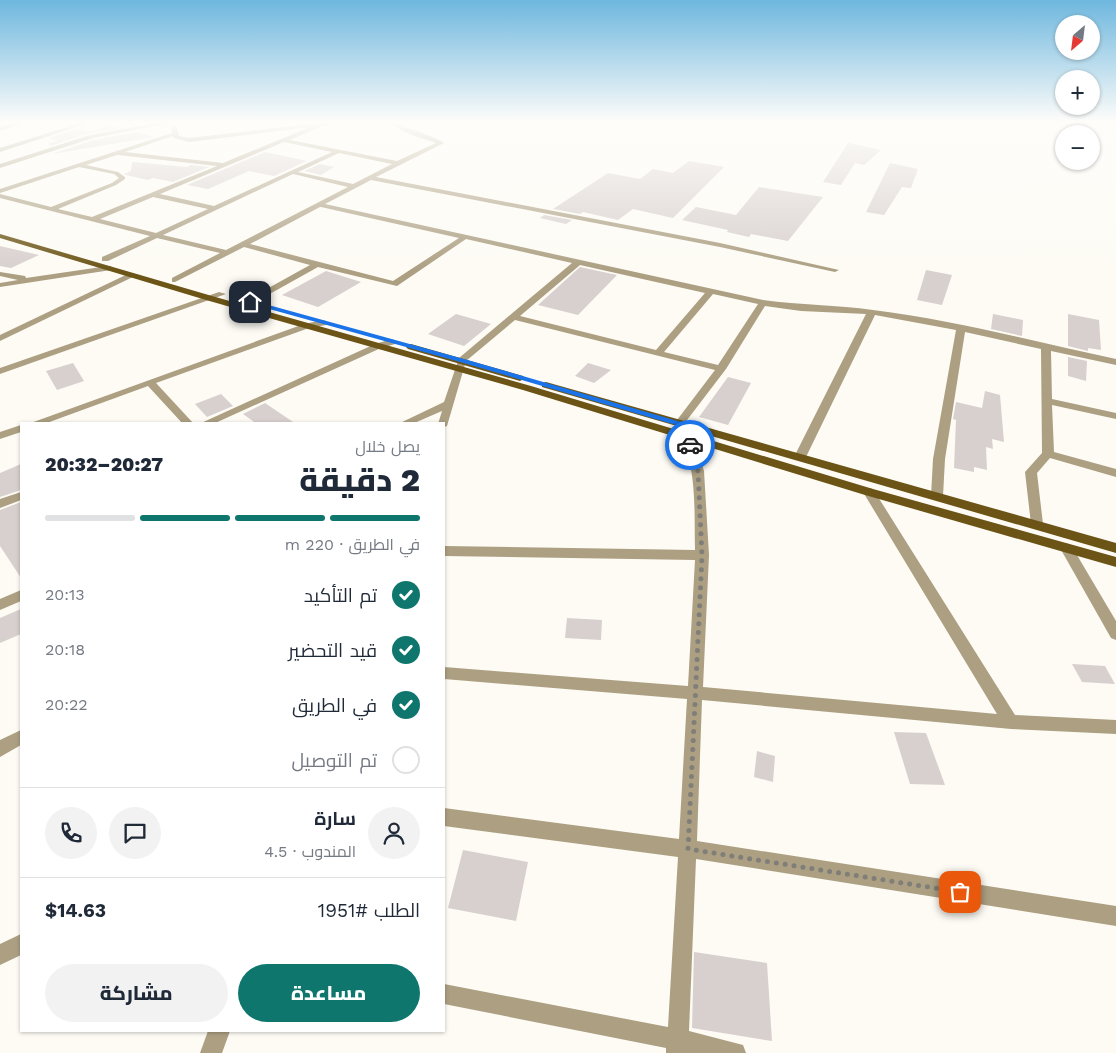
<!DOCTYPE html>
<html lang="ar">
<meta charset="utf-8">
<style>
:root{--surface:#fff;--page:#f2f2f3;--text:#1f2937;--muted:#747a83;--line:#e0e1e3;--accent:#0f766e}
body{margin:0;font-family:"Work Sans",Cairo,sans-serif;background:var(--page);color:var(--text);direction:rtl;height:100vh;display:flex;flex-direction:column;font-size:19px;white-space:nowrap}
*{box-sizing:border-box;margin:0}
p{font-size:16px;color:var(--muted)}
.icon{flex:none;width:28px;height:28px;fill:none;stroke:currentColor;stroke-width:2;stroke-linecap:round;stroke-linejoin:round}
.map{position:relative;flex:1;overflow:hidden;direction:ltr}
.sheet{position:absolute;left:20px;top:422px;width:425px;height:610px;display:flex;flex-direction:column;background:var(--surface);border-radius:0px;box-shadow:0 1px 4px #0004;direction:rtl}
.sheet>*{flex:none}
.needle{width:32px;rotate:208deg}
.fabs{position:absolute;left:1055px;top:15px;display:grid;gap:10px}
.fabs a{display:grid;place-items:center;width:45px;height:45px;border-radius:50%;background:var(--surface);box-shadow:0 1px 4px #0004;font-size:25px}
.pin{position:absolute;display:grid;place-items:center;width:42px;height:42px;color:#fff;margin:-21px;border-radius:10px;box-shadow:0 2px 8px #0006}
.courier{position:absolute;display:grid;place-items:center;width:50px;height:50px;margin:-25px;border:4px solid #1a73e8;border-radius:50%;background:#fff;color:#222;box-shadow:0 1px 6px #0007}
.summary em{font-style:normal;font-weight:800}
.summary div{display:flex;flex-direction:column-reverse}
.summary{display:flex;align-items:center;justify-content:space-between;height:85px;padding:0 25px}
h1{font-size:32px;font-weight:800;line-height:38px}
.bar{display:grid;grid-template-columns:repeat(4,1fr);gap:8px 5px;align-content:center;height:60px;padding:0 25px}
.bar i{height:6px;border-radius:4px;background:var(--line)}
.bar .current{background:var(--accent)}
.bar p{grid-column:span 4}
.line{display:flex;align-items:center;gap:12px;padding:0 25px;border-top:1px solid var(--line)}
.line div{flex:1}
.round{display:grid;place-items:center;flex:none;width:52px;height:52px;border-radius:26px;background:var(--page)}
ol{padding:0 25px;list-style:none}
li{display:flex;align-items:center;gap:15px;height:55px}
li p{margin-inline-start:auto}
li .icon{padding:5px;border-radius:50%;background:var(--accent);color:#fff;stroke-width:4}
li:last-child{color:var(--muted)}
li i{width:28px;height:28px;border:2px solid var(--line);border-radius:50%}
.primary-button{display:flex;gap:10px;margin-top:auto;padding:10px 25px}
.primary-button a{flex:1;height:58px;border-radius:30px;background:var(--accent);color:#fff;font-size:20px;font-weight:800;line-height:58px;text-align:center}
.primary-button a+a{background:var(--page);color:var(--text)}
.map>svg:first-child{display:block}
</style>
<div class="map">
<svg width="1116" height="1053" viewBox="0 0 1116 1053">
<rect width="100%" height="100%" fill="#fdfbf4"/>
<g fill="#d8d0ce">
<polygon points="106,126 120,128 89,133 50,146 49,143 58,141 49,138 77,129 88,132"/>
<polygon points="137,132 154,137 52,154 93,140"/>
<polygon points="848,143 881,150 864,165 855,163 841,185 823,182"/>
<polygon points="265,152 307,161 274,176 249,171 208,189 187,185"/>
<polygon points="689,161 724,167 673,218 633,209 618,220 583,212 580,214 553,209 608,173 640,179 653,169 673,173"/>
<polygon points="132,162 187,167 191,165 209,167 173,182 153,178 148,180 126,175 124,174 131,171"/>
<polygon points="890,163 918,169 911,188 902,187 884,215 866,212"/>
<polygon points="320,164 334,167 321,175 304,171"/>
<polygon points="759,187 823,197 788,241 751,234 749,237 727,232 728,230 682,220 696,207 736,215"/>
<polygon points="544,215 572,220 566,224 540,218"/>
<polygon points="0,246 39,255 11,268 0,266"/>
<polygon points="580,267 617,275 578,315 538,305"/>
<polygon points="926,270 952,275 942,305 917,300"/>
<polygon points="326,271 361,282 318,307 282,295"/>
<polygon points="456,314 491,324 464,346 428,334"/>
<polygon points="993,314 1023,320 1022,336 991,329"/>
<polygon points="1068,314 1099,320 1101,350 1088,348 1088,351 1068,346"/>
<polygon points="1068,357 1087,361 1086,381 1068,376"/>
<polygon points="73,363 84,381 57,390 46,371"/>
<polygon points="588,363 611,370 594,383 575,376"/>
<polygon points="728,377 751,383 728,425 699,417"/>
<polygon points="985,391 1000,395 1004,442 992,439 993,449 986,447 987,470 974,467 974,472 954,468 956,420 953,419 956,402 982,408"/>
<polygon points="221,394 233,406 207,417 195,404"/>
<polygon points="265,403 296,424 257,424 243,414"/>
<polygon points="21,464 21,490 0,497 0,473"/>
<polygon points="21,502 21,578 0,546 0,510"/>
<polygon points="21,609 21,634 0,643 0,618"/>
<polygon points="567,618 602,620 601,640 565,638"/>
<polygon points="1072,664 1105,666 1115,684 1082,682"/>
<polygon points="894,732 926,733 945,785 910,784"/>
<polygon points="757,751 775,756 773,782 754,777"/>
<polygon points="463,850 528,862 516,921 448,908"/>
<polygon points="694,952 767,963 772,1041 692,1028"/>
</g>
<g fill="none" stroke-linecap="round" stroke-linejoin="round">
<g fill="#ac9f82" fill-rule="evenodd">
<polygon points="14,123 24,123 0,131 0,127"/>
<polygon points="80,123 89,123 0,152 0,148"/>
<polygon points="157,123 171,123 93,138 0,168 0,164 90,135"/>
<path d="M 317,123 L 335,123 L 322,126 L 290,140 L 397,161 L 436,143 L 409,134 L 388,123 C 396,123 438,138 444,143 L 376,177 L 720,243 L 839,270 L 835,272 L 720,247 L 371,180 L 325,204 L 763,300 C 800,305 837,305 873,310 C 955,320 1036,342 1116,359 L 1116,365 L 1051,351 L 1052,399 L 1116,413 L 1116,419 L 1052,405 L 1054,452 L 1116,469 L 1116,477 L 1050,458 L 1037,473 L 1043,524 L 1037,528 L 1031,524 L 1025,472 L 1042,453 L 1041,349 L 965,332 L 945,459 L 943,496 L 937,500 L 931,496 L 933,459 L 956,330 L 875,315 L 806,457 L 800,461 L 794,457 L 866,314 L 801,311 L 765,306 L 726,369 L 684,424 L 693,437 L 704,471 L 709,555 L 703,687 L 997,714 L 863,492 L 869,488 L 873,489 L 1015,715 L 1116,720 L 1116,734 L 1011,729 L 702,700 L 697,841 L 1116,906 L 1116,926 L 696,859 L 689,1031 L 743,1045 L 746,1053 L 666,1053 L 666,1048 L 444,1004 L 444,984 L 668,1027 L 678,857 L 444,826 L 444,808 L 679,839 L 687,699 L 444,679 L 444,667 L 688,686 L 695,560 L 444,556 L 444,546 L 695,550 C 694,508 698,460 674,424 L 715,370 L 515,320 L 466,361 L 447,426 L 444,427 L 444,424 L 438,424 L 442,411 L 412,424 L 398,424 L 444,402 L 459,358 L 572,263 L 466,239 L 397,286 L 318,267 L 250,305 L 247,304 L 247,300 L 310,265 L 244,247 L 175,282 L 172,282 L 172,278 L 220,253 L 157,238 L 108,261 L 102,261 L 102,257 L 150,236 L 0,198 L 0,194 L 51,207 L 112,183 L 119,178 L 114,174 L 79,167 L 0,193 L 0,189 L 172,133 L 171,127 L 174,125 L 177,127 L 179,136 L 189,138 ZM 310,127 L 223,163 L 125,152 L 173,136 L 174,138 L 189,142 ZM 284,142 L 332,152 L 214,206 L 160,194 ZM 339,153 L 392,164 L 353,184 L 298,172 ZM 117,155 L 118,155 L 217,166 L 92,217 L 58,209 L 116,185 L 125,179 L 125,177 L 118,172 L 86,165 ZM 293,174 L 348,187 L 226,250 L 163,235 ZM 153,197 L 208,209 L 156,233 L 100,219 ZM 320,207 L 321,207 L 459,238 L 393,281 L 250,244 ZM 580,265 L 705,293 L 656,350 L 520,316 ZM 713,294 L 758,304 L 718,365 L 664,352 Z"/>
<polygon points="108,266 111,266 111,270 0,287 0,283 18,280 0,276 0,272 25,276 26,278"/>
<polygon points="130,273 137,275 0,341 0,335"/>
<polygon points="219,292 226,294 0,374 0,368"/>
<polygon points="323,320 326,321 326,325 309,328 156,383 194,424 183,424 148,386 44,424 28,424 304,324"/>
<polygon points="392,339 397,342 395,344 381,348 213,424 199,424 375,344"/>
<polygon points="21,425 21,432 0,439 0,432"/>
<polygon points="21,492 21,500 0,508 0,499"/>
<polygon points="1066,543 1071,545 1116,621 1116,640 1111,638 1060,548 1061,545"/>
<polygon points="21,590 21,601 0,610 0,599"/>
<polygon points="21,730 21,745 0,757 0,740"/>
<polygon points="21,934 21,955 0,965 0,944"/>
<polygon points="208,1031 230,1031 222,1053 200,1053"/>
</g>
<g fill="#6b5416" fill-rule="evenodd">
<polygon points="0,234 212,296 531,386 873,489 1116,557 1116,567 865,495 523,390 206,300 0,238"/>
<polygon points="411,344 523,376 525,378 520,381 408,349 406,347"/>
<polygon points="546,382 1116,543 1116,553 542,387 542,383"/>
</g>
</g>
<linearGradient id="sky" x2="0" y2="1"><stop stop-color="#6eb7de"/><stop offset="0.45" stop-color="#fefdfa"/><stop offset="1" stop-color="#fefdfa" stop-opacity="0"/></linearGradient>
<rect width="1116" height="271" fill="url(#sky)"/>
<polygon fill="#1a73e8" points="250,300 464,359 681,422 692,438 694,445 688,447 676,425 460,362 248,303"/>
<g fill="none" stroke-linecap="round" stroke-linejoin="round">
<polyline stroke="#7f7e79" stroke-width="5" stroke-dasharray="0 9" points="690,445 698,471 702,556 688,849 960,892"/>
</g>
</svg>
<div class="fabs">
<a><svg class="needle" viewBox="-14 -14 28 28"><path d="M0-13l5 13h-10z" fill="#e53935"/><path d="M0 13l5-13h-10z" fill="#747a83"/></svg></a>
<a>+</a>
<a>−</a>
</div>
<div class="pin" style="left:960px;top:892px;background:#ea580c"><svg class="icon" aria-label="bag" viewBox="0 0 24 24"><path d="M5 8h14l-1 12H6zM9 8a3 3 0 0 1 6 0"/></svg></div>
<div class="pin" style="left:250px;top:302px;background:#1f2937"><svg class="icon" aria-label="home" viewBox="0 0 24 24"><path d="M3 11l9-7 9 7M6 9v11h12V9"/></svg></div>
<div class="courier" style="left:690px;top:445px"><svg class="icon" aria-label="car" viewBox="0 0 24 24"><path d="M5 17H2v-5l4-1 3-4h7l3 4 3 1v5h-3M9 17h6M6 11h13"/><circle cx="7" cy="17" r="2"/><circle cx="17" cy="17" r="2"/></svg></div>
<section class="sheet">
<div class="summary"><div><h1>2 دقيقة</h1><p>يصل خلال</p></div><em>20:27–20:32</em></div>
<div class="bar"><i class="current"></i><i class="current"></i><i class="current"></i><i></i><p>في الطريق · 220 m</p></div>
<ol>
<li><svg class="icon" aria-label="check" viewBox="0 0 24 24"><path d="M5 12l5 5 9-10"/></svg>تم التأكيد<p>20:13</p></li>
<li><svg class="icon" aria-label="check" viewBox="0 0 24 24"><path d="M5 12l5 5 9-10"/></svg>قيد التحضير<p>20:18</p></li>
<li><svg class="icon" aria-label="check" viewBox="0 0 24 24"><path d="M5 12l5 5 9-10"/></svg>في الطريق<p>20:22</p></li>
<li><i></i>تم التوصيل</li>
</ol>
<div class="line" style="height:90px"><a class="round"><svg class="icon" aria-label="person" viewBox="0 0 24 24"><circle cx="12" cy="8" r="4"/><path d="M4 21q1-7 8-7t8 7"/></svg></a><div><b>سارة</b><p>المندوب · 4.5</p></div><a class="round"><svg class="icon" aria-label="chat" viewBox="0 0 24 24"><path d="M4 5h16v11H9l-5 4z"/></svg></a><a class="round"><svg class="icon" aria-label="phone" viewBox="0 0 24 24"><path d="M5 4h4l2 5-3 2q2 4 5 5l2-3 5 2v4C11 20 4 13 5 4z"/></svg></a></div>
<div class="line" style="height:65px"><div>الطلب #1951</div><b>$14.63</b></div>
<div class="primary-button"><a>مساعدة</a><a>مشاركة</a></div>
</section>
</div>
